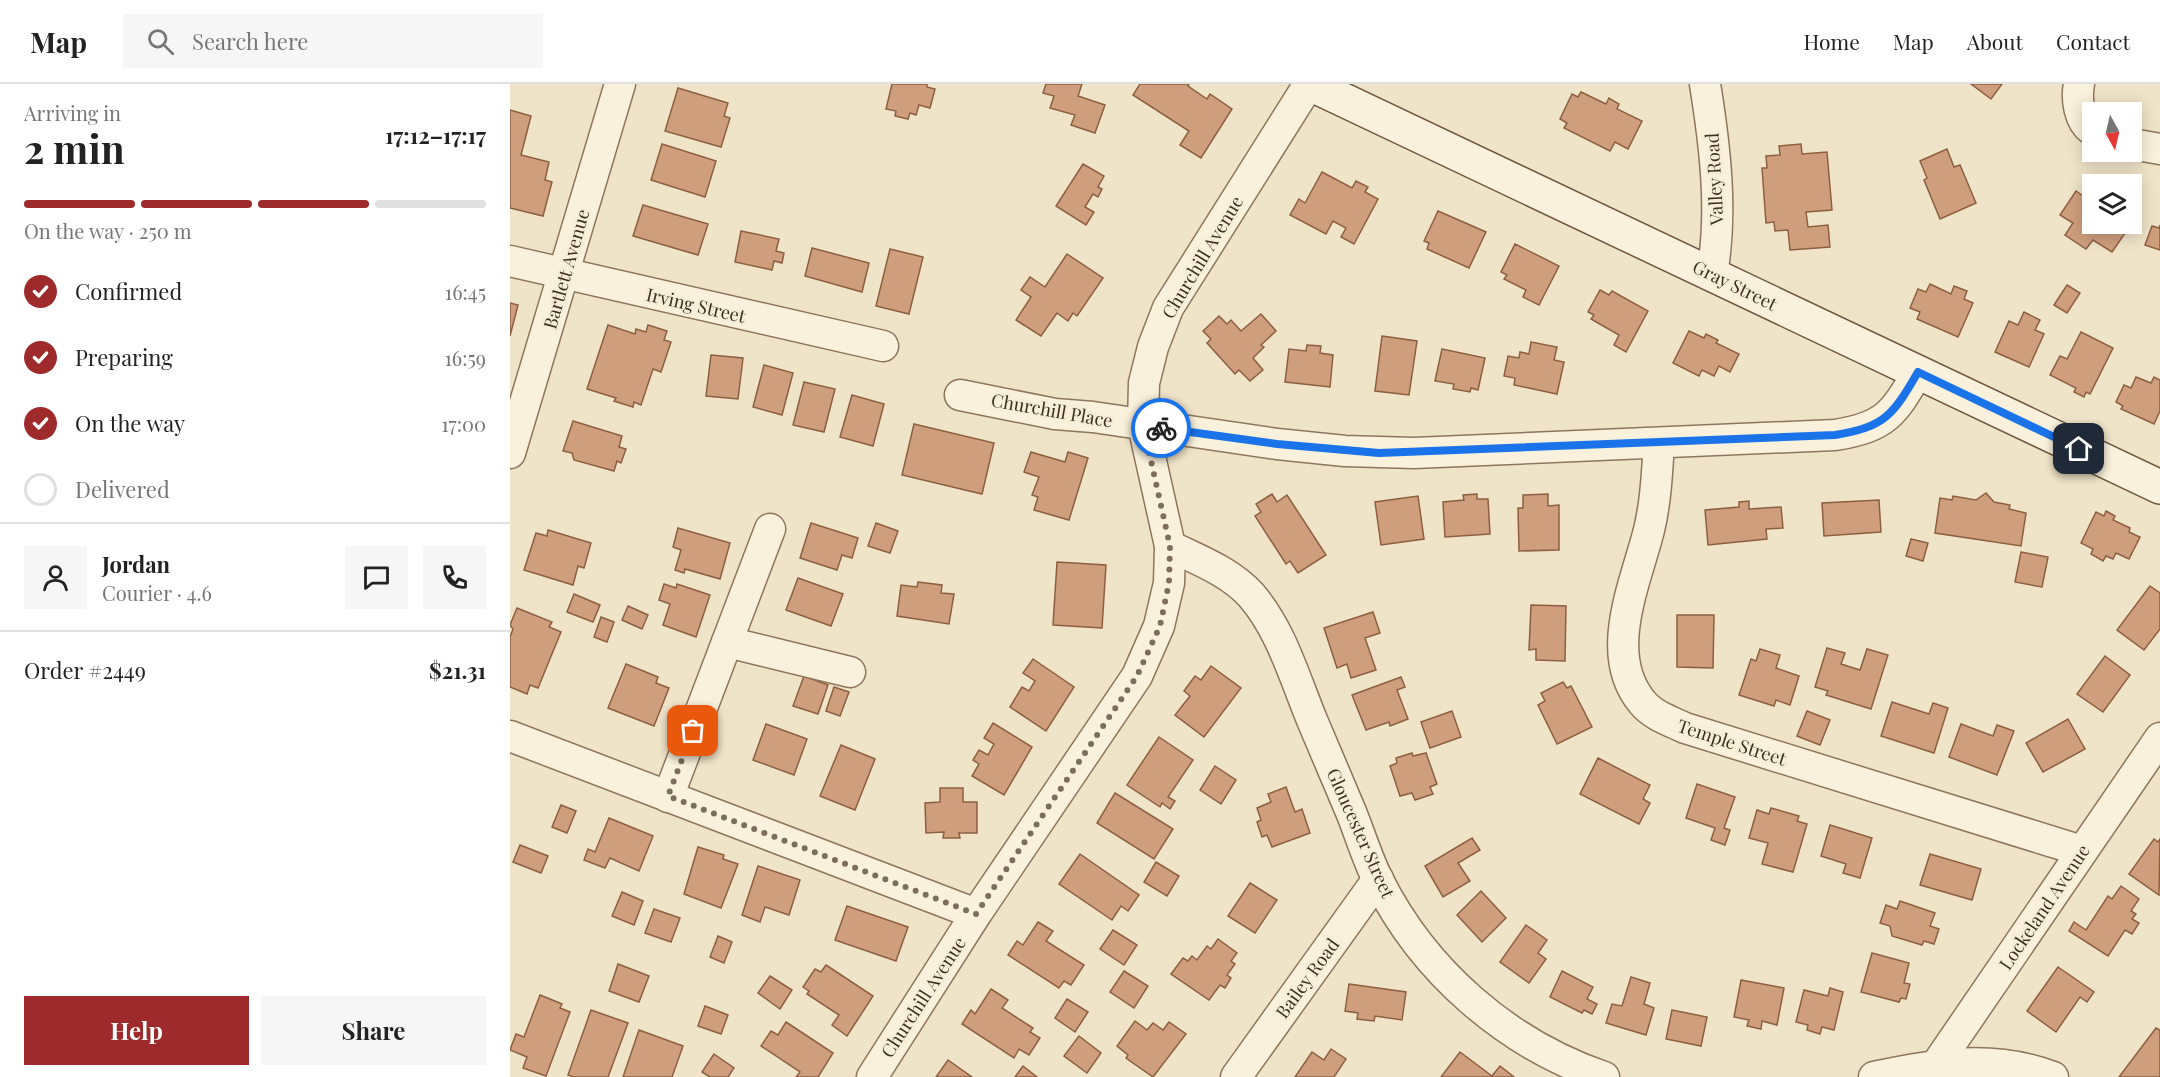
<!DOCTYPE html>
<meta charset="utf-8">
<style>
:root{--surface:#fff;--page:#f6f6f6;--text:#222;--muted:#767676;--line:#e0e0e0;--accent:#9e2a2b}
body{margin:0;font-family:"Playfair Display",serif;background:var(--page);color:var(--text);height:100vh;display:flex;flex-direction:column;font-size:22px;white-space:nowrap}
*{box-sizing:border-box;margin:0}
p{font-size:20px;color:var(--muted)}
.icon{flex:none;width:33px;height:33px;fill:none;stroke:currentColor;stroke-width:2;stroke-linecap:round;stroke-linejoin:round}
.map{position:relative;flex:1;overflow:hidden}
.side{display:flex;flex-direction:column;background:var(--surface);width:510px}
.side>*{flex:none}
.needle{width:39px;rotate:172deg}
.tools{position:absolute;left:1572px;top:18px;display:grid;gap:12px}
.tools a{display:grid;place-items:center;width:60px;height:60px;border-radius:0px;background:var(--surface);box-shadow:0 3px 15px #0003;font-size:30px}
.pin{position:absolute;display:grid;place-items:center;width:51px;height:51px;color:#fff;margin:-26px;border-radius:12px;box-shadow:0 3px 9px #0006}
.courier{position:absolute;display:grid;place-items:center;width:60px;height:60px;margin:-30px;border:4px solid #1a73e8;border-radius:50%;background:#fff;color:#222;box-shadow:0 2px 8px #0007}
.overview em{font-style:normal;font-weight:700}
.overview div{display:flex;flex-direction:column-reverse}
.overview{display:flex;align-items:center;justify-content:space-between;height:102px;padding:0 24px}
h1{font-size:39px;font-weight:700;line-height:45px}
.bar{display:grid;grid-template-columns:repeat(4,1fr);gap:9px 6px;align-content:center;height:72px;padding:0 24px}
.bar i{height:8px;border-radius:4px;background:var(--line)}
.bar .selected{background:var(--accent)}
.bar p{grid-column:span 4}
.line{display:flex;align-items:center;gap:15px;padding:0 24px;border-top:2px solid var(--line)}
.line div{flex:1}
.round{display:grid;place-items:center;flex:none;width:63px;height:63px;border-radius:0px;background:var(--page)}
ol{padding:0 24px;list-style:none}
li{display:flex;align-items:center;gap:18px;height:66px}
li p{margin-inline-start:auto}
li .icon{padding:6px;border-radius:50%;background:var(--accent);color:#fff;stroke-width:4}
li:last-child{color:var(--muted)}
li i{width:33px;height:33px;border:3px solid var(--line);border-radius:50%}
.primary-button{display:flex;gap:12px;margin-top:auto;padding:12px 24px}
.primary-button a{flex:1;height:69px;border-radius:0px;background:var(--accent);color:#fff;font-size:24px;font-weight:700;line-height:69px;text-align:center}
.primary-button a+a{background:var(--page);color:var(--text)}
header{display:flex;align-items:center;gap:36px;box-sizing:border-box;height:84px;padding:0 30px;background:var(--surface);border-bottom:2px solid var(--line)}
header strong{font-size:28px}
nav{display:flex;gap:33px;margin-inline-start:auto;font-size:21px}
.search{width:420px;height:54px;background:var(--page);display:flex;align-items:center;gap:15px;box-sizing:border-box;padding:0 21px;border-radius:0px;color:var(--muted);font-size:22px}
main{display:flex;flex:1;min-height:0}
.map>svg:first-child{display:block}
</style>
<header>
<strong>Map</strong>
<div class="search"><svg class="icon" aria-label="search" viewBox="0 0 24 24"><circle cx="10" cy="10" r="6"/><path d="M15 15l6 6"/></svg>Search here</div>
<nav><a>Home</a><a>Map</a><a>About</a><a>Contact</a></nav>
</header>
<main>
<section class="side">
<div class="overview"><div><h1>2 min</h1><p>Arriving in</p></div><em>17:12–17:17</em></div>
<div class="bar"><i class="selected"></i><i class="selected"></i><i class="selected"></i><i></i><p>On the way · 250 m</p></div>
<ol>
<li><svg class="icon" aria-label="check" viewBox="0 0 24 24"><path d="M5 12l5 5 9-10"/></svg>Confirmed<p>16:45</p></li>
<li><svg class="icon" aria-label="check" viewBox="0 0 24 24"><path d="M5 12l5 5 9-10"/></svg>Preparing<p>16:59</p></li>
<li><svg class="icon" aria-label="check" viewBox="0 0 24 24"><path d="M5 12l5 5 9-10"/></svg>On the way<p>17:00</p></li>
<li><i></i>Delivered</li>
</ol>
<div class="line" style="height:108px"><a class="round"><svg class="icon" aria-label="person" viewBox="0 0 24 24"><circle cx="12" cy="8" r="4"/><path d="M4 21q1-7 8-7t8 7"/></svg></a><div><b>Jordan</b><p>Courier · 4.6</p></div><a class="round"><svg class="icon" aria-label="chat" viewBox="0 0 24 24"><path d="M4 5h16v11H9l-5 4z"/></svg></a><a class="round"><svg class="icon" aria-label="phone" viewBox="0 0 24 24"><path d="M5 4h4l2 5-3 2q2 4 5 5l2-3 5 2v4C11 20 4 13 5 4z"/></svg></a></div>
<div class="line" style="height:78px"><div>Order #2449</div><b>$21.31</b></div>
<div class="primary-button"><a>Help</a><a>Share</a></div>
</section>
<div class="map">
<svg width="1650" height="993" viewBox="0 0 1650 993">
<rect width="100%" height="100%" fill="#f0e4c8"/>
<g fill="#cf9f7d" stroke="#8d5f41" stroke-width="1.5">
<polygon points="382,0 417,0 417,3 425,5 420,24 409,21 406,31 400,29 398,35 385,32 386,27 376,25"/>
<polygon points="536,0 572,0 568,12 595,21 585,49 561,41 565,31 540,24 544,12 533,9"/>
<polygon points="630,0 679,0 678,2 697,15 700,10 722,25 691,74 670,61 679,47 623,11"/>
<polygon points="1461,0 1492,0 1481,15"/>
<polygon points="168,4 218,19 214,32 220,34 211,63 155,47"/>
<polygon points="1071,8 1096,20 1099,14 1109,20 1107,25 1132,37 1118,65 1105,58 1100,67 1054,44 1057,39 1050,35 1062,10 1068,13"/>
<polygon points="0,26 21,32 11,71 39,78 35,96 42,98 33,132 0,124"/>
<polygon points="152,60 206,77 195,113 141,96"/>
<polygon points="1291,60 1292,70 1317,68 1322,126 1296,128 1298,143 1318,141 1320,163 1280,166 1278,146 1265,147 1264,138 1256,139 1252,84 1257,84 1256,72 1270,71 1269,62"/>
<polygon points="1437,65 1444,83 1450,81 1466,119 1430,135 1414,96 1417,94 1410,77"/>
<polygon points="573,80 594,92 588,103 592,105 588,113 583,110 575,123 584,128 576,141 546,122"/>
<polygon points="812,88 842,104 846,97 858,103 855,108 868,115 844,160 831,153 836,144 823,137 816,150 780,131 789,115 795,119"/>
<polygon points="1566,107 1581,117 1582,115 1582,140 1622,139 1602,168 1583,156 1576,165 1555,151 1563,139 1550,131"/>
<polygon points="133,121 198,140 188,171 123,152"/>
<polygon points="928,127 976,148 959,184 917,165 919,159 914,157"/>
<polygon points="1650,141 1650,166 1635,161 1642,142 1649,144"/>
<polygon points="231,147 269,155 266,167 274,169 272,179 264,177 262,186 225,178"/>
<polygon points="1005,160 1049,182 1029,221 1013,213 1016,206 994,195 997,191 991,188"/>
<polygon points="302,164 359,179 352,208 295,192"/>
<polygon points="380,165 413,173 399,230 366,222"/>
<polygon points="557,170 593,194 567,232 563,229 558,237 547,229 531,252 506,236 521,213 511,206 520,193 535,203"/>
<polygon points="1420,200 1441,210 1444,202 1457,207 1454,215 1463,219 1448,253 1407,235 1410,228 1400,224 1408,205 1416,208"/>
<polygon points="1557,201 1570,209 1557,229 1544,221"/>
<polygon points="1090,206 1099,211 1102,207 1138,227 1116,268 1104,261 1109,251 1081,235 1084,231 1078,228"/>
<polygon points="0,219 8,221 0,252"/>
<polygon points="1514,228 1530,236 1525,246 1534,250 1519,283 1485,268 1499,237 1508,241"/>
<polygon points="751,230 766,247 751,261 754,263 743,274 753,286 740,297 729,286 725,290 697,259 701,255 693,247 709,232 717,240 721,236 731,247"/>
<polygon points="98,241 125,250 126,245 136,248 138,241 157,247 154,256 161,258 151,288 143,285 131,321 124,318 123,323 104,317 106,314 77,305"/>
<polygon points="1179,247 1194,254 1196,250 1208,256 1206,259 1229,270 1220,288 1209,282 1204,292 1192,286 1189,292 1163,279"/>
<polygon points="1571,248 1603,264 1580,310 1576,308 1574,313 1564,308 1566,304 1540,291 1550,272 1557,275"/>
<polygon points="872,252 907,257 899,311 865,307"/>
<polygon points="1021,258 1047,263 1044,276 1054,278 1047,310 1004,301 1005,294 994,292 998,272 1009,274 1010,268 1019,270"/>
<polygon points="797,261 811,262 810,269 823,271 820,303 775,298 779,265 796,267"/>
<polygon points="932,265 975,274 968,306 961,304 960,308 943,305 944,300 925,297"/>
<polygon points="201,271 233,274 228,315 196,312"/>
<polygon points="254,281 283,289 272,331 243,323"/>
<polygon points="1626,293 1641,299 1644,293 1650,296 1650,327 1644,340 1611,325 1613,322 1606,318 1614,301 1621,304"/>
<polygon points="294,298 325,305 314,348 283,341"/>
<polygon points="342,311 374,320 363,362 330,353"/>
<polygon points="63,337 112,352 109,363 116,365 111,379 107,377 104,387 64,376 62,369 53,367"/>
<polygon points="404,340 484,359 472,410 392,391"/>
<polygon points="521,368 555,378 558,368 578,374 559,436 524,426 528,413 522,411 529,393 514,388"/>
<polygon points="1476,409 1484,418 1500,421 1499,425 1516,429 1511,462 1425,449 1430,414 1442,416 1443,412 1466,416"/>
<polygon points="762,410 767,418 777,411 816,471 788,489 780,477 776,480 745,432 751,428 746,420"/>
<polygon points="967,410 967,415 978,415 980,450 935,453 933,418 954,416 953,411"/>
<polygon points="1038,410 1038,422 1049,421 1049,466 1009,467 1008,424 1013,424 1013,411"/>
<polygon points="908,412 914,455 871,461 865,418"/>
<polygon points="1369,416 1371,448 1314,452 1312,419"/>
<polygon points="1239,417 1239,425 1271,423 1273,444 1256,445 1257,455 1198,461 1195,426 1229,423 1229,418"/>
<polygon points="1596,427 1605,432 1603,436 1620,444 1619,448 1630,453 1619,475 1606,469 1603,475 1596,472 1593,477 1581,470 1583,465 1571,459 1586,428 1594,432"/>
<polygon points="301,439 348,454 342,474 332,471 327,486 290,474"/>
<polygon points="366,439 388,447 380,469 358,462"/>
<polygon points="168,444 220,459 210,495 175,485 174,489 165,486 171,466 163,463"/>
<polygon points="38,446 81,459 74,484 68,482 63,501 14,486 26,449 37,452"/>
<polygon points="1401,455 1418,459 1413,477 1396,472"/>
<polygon points="1511,468 1538,473 1532,503 1505,498"/>
<polygon points="547,478 596,481 592,544 543,541"/>
<polygon points="288,494 333,510 321,542 276,526"/>
<polygon points="408,498 432,501 431,509 444,510 439,540 387,532 391,501 407,503"/>
<polygon points="154,500 166,504 167,500 200,511 186,553 153,541 160,520 149,516"/>
<polygon points="1640,502 1650,509 1650,545 1634,566 1607,546"/>
<polygon points="64,510 90,521 83,538 57,528"/>
<polygon points="1021,521 1056,522 1055,577 1026,576 1026,565 1019,566"/>
<polygon points="118,522 138,531 132,545 112,536"/>
<polygon points="7,524 42,538 39,543 51,548 28,604 20,601 17,610 0,603 0,553 3,545 0,541"/>
<polygon points="863,528 870,549 855,554 866,586 841,594 837,580 827,584 814,544"/>
<polygon points="1167,531 1204,531 1203,584 1167,583"/>
<polygon points="91,533 104,538 97,558 84,553"/>
<polygon points="1317,564 1335,569 1331,580 1350,586 1357,565 1378,571 1361,625 1316,611 1318,607 1305,603"/>
<polygon points="1250,565 1270,571 1266,584 1289,592 1280,621 1266,616 1264,622 1229,611 1241,575 1246,577"/>
<polygon points="1595,572 1620,591 1593,628 1567,610"/>
<polygon points="523,575 564,603 536,647 500,623 512,603 519,607 525,597 513,589"/>
<polygon points="116,580 148,593 146,599 159,604 144,642 98,624"/>
<polygon points="701,582 731,604 694,653 665,631 680,612 674,607 685,592 691,596"/>
<polygon points="294,592 318,601 308,630 283,622"/>
<polygon points="891,593 895,603 887,606 898,635 880,642 879,638 856,646 842,611"/>
<polygon points="1053,598 1057,604 1061,602 1082,643 1047,660 1028,621 1035,617 1031,609"/>
<polygon points="324,603 339,608 330,632 316,627"/>
<polygon points="1382,618 1419,630 1423,619 1438,624 1424,669 1371,652"/>
<polygon points="942,627 951,653 920,664 911,638"/>
<polygon points="1297,627 1320,636 1310,661 1287,652"/>
<polygon points="1558,635 1575,665 1533,688 1516,659"/>
<polygon points="483,639 522,663 494,711 462,692 469,680 463,676 469,666 478,671 484,660 474,654"/>
<polygon points="256,640 297,655 284,691 243,676"/>
<polygon points="1451,640 1483,652 1487,641 1504,647 1487,691 1439,673"/>
<polygon points="649,653 683,676 658,713 665,717 660,725 652,719 650,723 617,701"/>
<polygon points="331,661 365,675 345,726 310,712"/>
<polygon points="902,669 903,672 916,669 927,700 920,703 923,710 905,716 902,709 890,712 880,682 887,679 886,674"/>
<polygon points="1088,674 1140,701 1133,715 1140,719 1129,740 1070,710"/>
<polygon points="705,682 726,696 711,720 690,706"/>
<polygon points="1187,700 1225,713 1214,744 1220,746 1215,761 1201,756 1205,744 1176,734"/>
<polygon points="776,703 785,728 792,725 800,749 762,763 757,751 752,753 747,738 751,736 747,724 761,718 758,710"/>
<polygon points="430,704 453,704 453,718 467,718 467,749 449,749 450,754 433,754 434,748 416,749 415,719 430,718"/>
<polygon points="605,709 663,745 644,775 587,739"/>
<polygon points="51,721 66,727 57,749 42,743"/>
<polygon points="1261,724 1289,732 1287,737 1297,740 1283,788 1252,780 1258,759 1239,754 1247,726 1259,730"/>
<polygon points="99,734 143,752 129,787 100,774 95,784 74,776 78,765 85,768"/>
<polygon points="1320,741 1362,754 1350,794 1333,789 1336,780 1311,772"/>
<polygon points="962,754 970,766 948,779 960,797 933,813 915,782"/>
<polygon points="1644,755 1648,758 1650,755 1649,811 1619,790"/>
<polygon points="10,761 38,772 31,789 3,778"/>
<polygon points="188,763 214,771 213,775 228,780 211,824 174,810"/>
<polygon points="570,770 629,811 618,827 611,822 602,836 549,800"/>
<polygon points="1420,770 1471,785 1462,816 1410,801"/>
<polygon points="646,778 669,792 657,812 634,798"/>
<polygon points="248,782 290,796 279,831 255,823 250,838 232,831"/>
<polygon points="740,799 767,816 745,849 718,832"/>
<polygon points="1611,802 1629,815 1621,827 1626,830 1622,835 1629,839 1622,850 1615,846 1598,872 1559,847 1564,838 1576,846 1598,812 1602,815"/>
<polygon points="971,807 996,834 972,858 947,831"/>
<polygon points="112,808 133,817 124,841 102,832"/>
<polygon points="1390,817 1425,829 1420,842 1429,845 1424,860 1414,857 1412,861 1382,852 1380,842 1370,839 1376,821 1387,825"/>
<polygon points="337,822 398,843 386,877 325,856"/>
<polygon points="144,825 170,834 161,858 135,849"/>
<polygon points="528,838 543,847 536,857 574,881 561,901 554,897 549,904 498,871 507,857 513,861"/>
<polygon points="1016,841 1037,856 1028,869 1036,875 1019,899 990,878"/>
<polygon points="603,846 627,861 614,881 590,865"/>
<polygon points="208,852 222,858 214,879 200,873"/>
<polygon points="708,855 727,869 721,877 725,880 717,891 721,894 715,904 710,901 699,916 661,890 673,874 678,877 682,872 687,876 697,862 701,865"/>
<polygon points="1362,869 1399,879 1394,899 1400,900 1396,915 1391,914 1389,918 1351,908"/>
<polygon points="108,880 139,892 129,918 99,907"/>
<polygon points="316,881 363,912 337,952 322,941 329,931 297,910 299,907 293,903 305,885 311,888"/>
<polygon points="1548,883 1584,908 1577,918 1570,913 1546,948 1517,927"/>
<polygon points="614,887 638,902 624,924 600,908"/>
<polygon points="1052,887 1083,903 1077,915 1087,920 1082,930 1074,926 1072,929 1040,913"/>
<polygon points="260,892 282,906 270,925 248,909"/>
<polygon points="1121,893 1140,899 1134,920 1144,924 1136,951 1096,939 1102,920 1112,922"/>
<polygon points="1231,896 1274,904 1267,941 1252,937 1251,945 1237,942 1239,936 1224,933"/>
<polygon points="839,900 896,908 892,936 865,932 864,937 847,935 848,929 835,927"/>
<polygon points="1320,904 1333,908 1324,946 1312,943 1310,950 1297,946 1298,941 1286,938 1294,906 1318,912"/>
<polygon points="481,905 498,916 492,924 523,944 520,948 530,954 519,971 509,965 504,974 452,940 461,926 465,930"/>
<polygon points="30,911 52,920 50,924 60,928 36,992 13,984 17,973 0,966 6,950 14,953"/>
<polygon points="557,915 578,928 565,948 545,934"/>
<polygon points="195,922 218,931 211,950 188,942"/>
<polygon points="81,926 118,939 98,993 63,993 58,991"/>
<polygon points="1162,926 1197,933 1191,962 1156,955"/>
<polygon points="625,937 637,946 643,939 653,946 659,938 676,950 643,993 616,974 618,971 607,962"/>
<polygon points="276,938 323,969 308,993 286,993 290,988 251,962 261,947 268,951"/>
<polygon points="1646,944 1650,946 1650,993 1609,993"/>
<polygon points="129,946 173,962 162,993 113,993"/>
<polygon points="569,952 591,969 577,989 554,972"/>
<polygon points="821,965 836,975 824,993 785,993 802,968 814,976"/>
<polygon points="950,968 982,992 990,982 1004,993 931,993"/>
<polygon points="204,970 224,984 218,993 200,993 192,988"/>
<polygon points="438,976 462,993 426,993"/>
<polygon points="513,982 527,993 505,993"/>
</g>
<g fill="none" stroke-linecap="round" stroke-linejoin="round">
<g stroke="#8d765c" stroke-width="33">
<g id="street">
<path d="M 1195,0 C 1205,62 1213,128 1202,190"/>
<path d="M 1569,0 C 1566,15 1569,37 1582,46"/>
<polyline points="1622,60 1650,65"/>
<polyline points="0,177 373,262"/>
<path d="M 450,311 L 545,330 L 583,333 L 767,360 L 835,367 L 904,369 L 1325,351 C 1375,343 1383,331 1408,288"/>
<path d="M 1149,359 C 1147,388 1146,417 1139,446 C 1126,498 1092,570 1132,618 C 1142,631 1160,637 1175,644 L 1572,767"/>
<polyline points="0,369 110,0"/>
<path d="M 660,462 C 688,476 719,487 741,511 C 771,545 785,595 802,636 C 815,667 828,697 841,728 C 850,750 857,774 868,796 C 914,888 997,960 1094,993"/>
<polyline points="217,558 340,588"/>
<polyline points="0,652 466,830"/>
<polyline points="158,713 260,445"/>
<polyline points="362,993 466,830 627,592 649,542 659,499 660,462 633,341 634,299 643,263 658,224 799,0"/>
<polyline points="726,993 868,795"/>
<path d="M 1364,993 C 1425,980 1483,970 1543,993"/>
<polyline points="1418,993 1650,654"/>
</g>
</g>
<g stroke="#6f573f" stroke-width="36">
<polyline id="secondary" points="800,0 1650,403"/>
</g>
<use href="#street" stroke="#faf1dc" stroke-width="30"/>
<use href="#secondary" stroke="#faf1dc" stroke-width="33"/>
</g>
<g fill="none" stroke-linecap="round" stroke-linejoin="round">
<polyline stroke="#7c6e5b" stroke-width="6" stroke-dasharray="0 10.8" points="183,647 158,712 466,830 627,592 650,542 659,499 660,462 633,341 651,344"/>
<path stroke="#1a73e8" stroke-width="8" d="M 651,344 L 767,360 L 869,369 L 1325,351 C 1375,343 1383,331 1408,288 L 1569,365"/>
</g>
<g text-anchor="middle" dominant-baseline="central" stroke-width="6" stroke-linejoin="round" paint-order="stroke">
<g font-size="18" fill="#3d2e20" stroke="#f7eed8">
<text transform="translate(1204 95) rotate(-93)">Valley Road</text>
<text transform="translate(692 173) rotate(-59)">Churchill Avenue</text>
<text transform="translate(56 185) rotate(-74)">Bartlett Avenue</text>
<text transform="translate(1225 201) rotate(26)">Gray Street</text>
<text transform="translate(186 221) rotate(13)">Irving Street</text>
<text transform="translate(542 326) rotate(10)">Churchill Place</text>
<text transform="translate(1222 658) rotate(18)">Temple Street</text>
<text transform="translate(851 749) rotate(66)">Gloucester Street</text>
<text transform="translate(1534 823) rotate(-56)">Lockeland Avenue</text>
<text transform="translate(797 894) rotate(-54)">Bailey Road</text>
<text transform="translate(413 913) rotate(-57)">Churchill Avenue</text>
</g>
</g>
</svg>
<div class="tools">
<a><svg class="needle" viewBox="-14 -14 28 28"><path d="M0-13l5 13h-10z" fill="#e53935"/><path d="M0 13l5-13h-10z" fill="#767676"/></svg></a>
<a><svg class="icon" aria-label="layers" viewBox="0 0 24 24"><path d="M12 4l9 5-9 5-9-5zM3 14l9 5 9-5"/></svg></a>
</div>
<div class="pin" style="left:183px;top:647px;background:#ea580c"><svg class="icon" aria-label="bag" viewBox="0 0 24 24"><path d="M5 8h14l-1 12H6zM9 8a3 3 0 0 1 6 0"/></svg></div>
<div class="pin" style="left:1569px;top:365px;background:#1f2937"><svg class="icon" aria-label="home" viewBox="0 0 24 24"><path d="M3 11l9-7 9 7M6 9v11h12V9"/></svg></div>
<div class="courier" style="left:651px;top:344px"><svg class="icon" aria-label="bike" viewBox="0 0 24 24"><circle cx="6" cy="16" r="4"/><circle cx="18" cy="16" r="4"/><path d="M6 16l4-8h5l3 8M10 8l3 8H6M13 5h3"/></svg></div>
</div>
</main>
